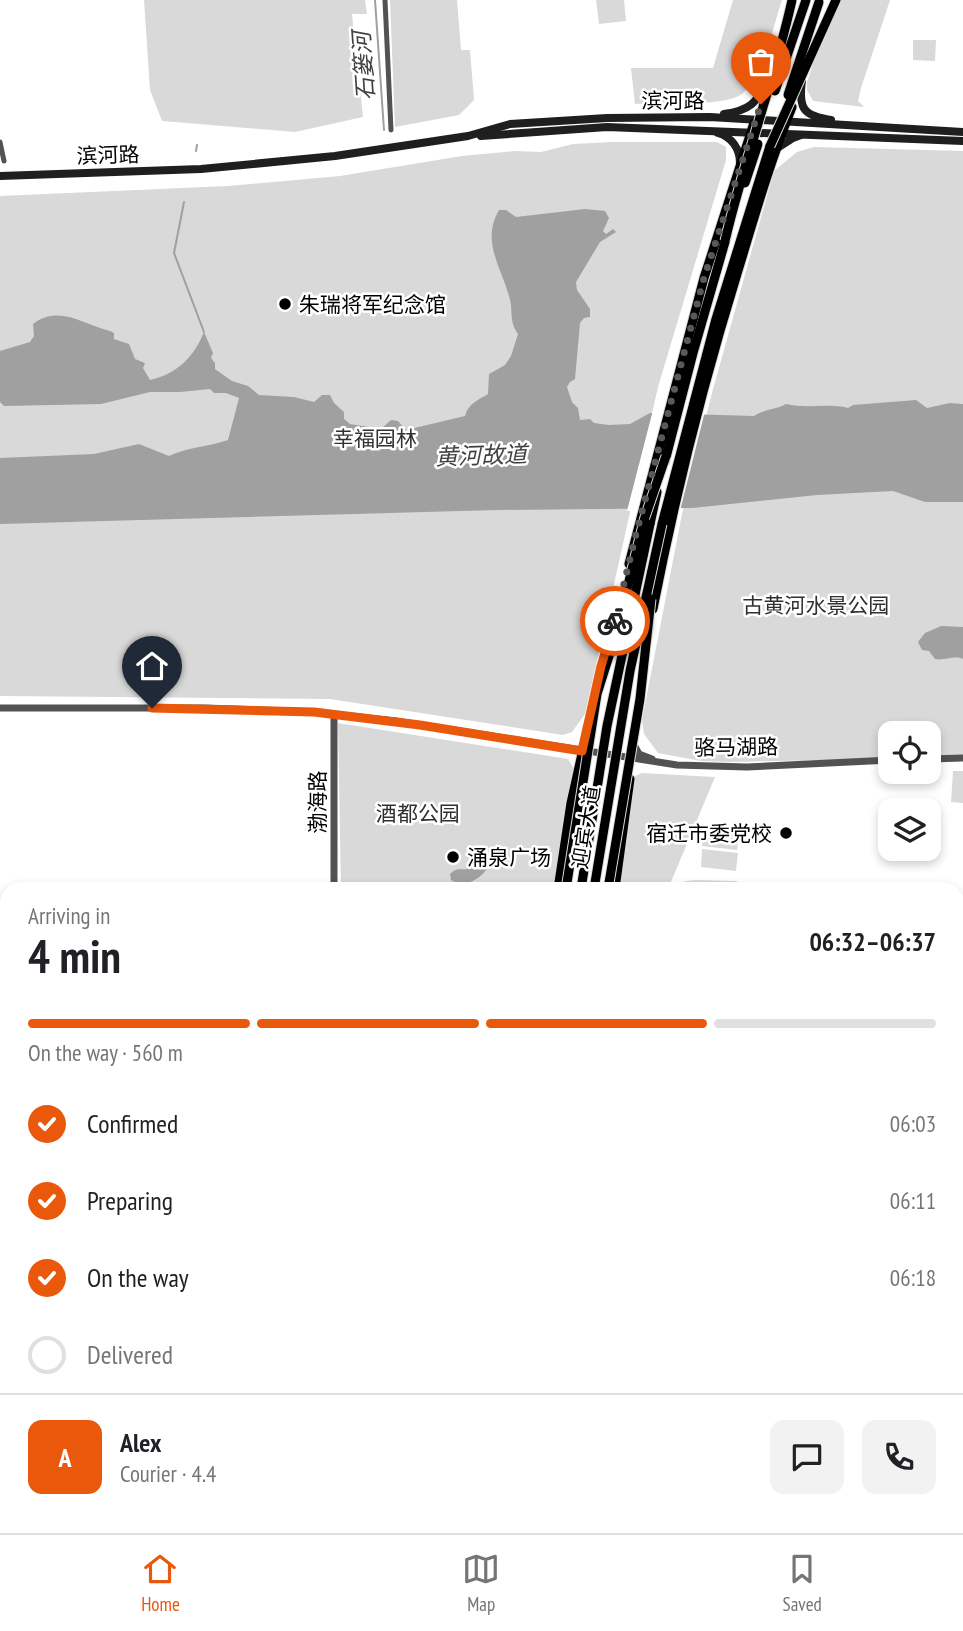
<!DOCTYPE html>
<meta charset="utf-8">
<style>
:root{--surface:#fff;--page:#f2f2f2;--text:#202124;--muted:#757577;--line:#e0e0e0;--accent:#ea580c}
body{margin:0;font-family:"PT Sans Narrow","Noto Sans SC",sans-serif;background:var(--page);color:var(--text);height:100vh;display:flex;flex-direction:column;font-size:26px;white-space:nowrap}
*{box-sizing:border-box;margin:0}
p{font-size:23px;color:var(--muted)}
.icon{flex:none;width:38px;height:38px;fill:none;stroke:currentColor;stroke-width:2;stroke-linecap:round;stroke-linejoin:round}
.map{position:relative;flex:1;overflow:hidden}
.side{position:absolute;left:0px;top:882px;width:964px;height:651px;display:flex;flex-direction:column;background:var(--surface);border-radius:21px 21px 0 0;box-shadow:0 4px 10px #0003}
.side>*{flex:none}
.fabs{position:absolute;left:878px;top:721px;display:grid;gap:14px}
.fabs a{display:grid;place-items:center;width:63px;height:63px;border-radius:14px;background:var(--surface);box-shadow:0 4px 10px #0003;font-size:35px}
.pin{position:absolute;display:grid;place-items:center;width:60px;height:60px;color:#fff;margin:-72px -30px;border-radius:50% 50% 50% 0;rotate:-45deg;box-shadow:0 0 7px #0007}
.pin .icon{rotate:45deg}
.courier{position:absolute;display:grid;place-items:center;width:70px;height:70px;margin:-35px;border:5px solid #ea580c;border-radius:50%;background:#fff;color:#222;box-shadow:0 2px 9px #0007}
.headline em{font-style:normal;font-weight:600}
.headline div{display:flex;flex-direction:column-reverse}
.headline{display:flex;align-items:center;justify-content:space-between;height:119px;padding:0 28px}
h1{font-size:46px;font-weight:600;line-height:52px}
.bar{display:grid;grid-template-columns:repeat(4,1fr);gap:10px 7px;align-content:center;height:84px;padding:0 28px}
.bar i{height:9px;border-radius:5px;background:var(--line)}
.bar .on{background:var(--accent)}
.bar p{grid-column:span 4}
.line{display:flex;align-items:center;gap:18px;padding:0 28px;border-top:2px solid var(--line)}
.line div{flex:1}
.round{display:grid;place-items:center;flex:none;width:74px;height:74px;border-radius:14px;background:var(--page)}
ol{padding:0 28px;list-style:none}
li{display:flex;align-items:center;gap:21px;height:77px}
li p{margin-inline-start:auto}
li .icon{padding:7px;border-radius:50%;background:var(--accent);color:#fff;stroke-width:4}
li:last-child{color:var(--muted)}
li i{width:38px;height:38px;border:4px solid var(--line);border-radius:50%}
.tab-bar{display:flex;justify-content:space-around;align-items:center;height:98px;border-top:2px solid var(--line);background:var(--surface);font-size:19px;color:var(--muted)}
.tab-bar a{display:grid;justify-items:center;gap:4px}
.tab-bar .on{color:var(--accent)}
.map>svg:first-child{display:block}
</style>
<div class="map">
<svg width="963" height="1533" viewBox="0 0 963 1533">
<rect width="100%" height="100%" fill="#fff"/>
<g fill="#d9d9d9">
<polygon points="144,0 365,0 367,14 352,14 363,117 295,132 162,121 150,90"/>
<polygon points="390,0 457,0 461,50 470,50 474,100 459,115 395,127"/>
<polygon points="596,0 624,0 626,21 599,24"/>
<path d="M 733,0 L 782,0 C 773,27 763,75 742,94 C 725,107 658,103 635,104 L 631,68 L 713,68 Z"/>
<polygon points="835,0 890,0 861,88 858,101 864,107 813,101 807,90 807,82"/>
<polygon points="913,40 936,40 935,61 913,60"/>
<polygon points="613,142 717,142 726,147 726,160 658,387 585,714 572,732 563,735 330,699 0,696 0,196 228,186 340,176 462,156 515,151 541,152 573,144"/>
<polygon points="814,147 963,151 963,758 929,759 929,733 891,733 891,759 728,762 701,761 658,753 644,734 642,720 682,514 713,389 774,171 797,152"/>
<polygon points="338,723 568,759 583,785 568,889 341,889"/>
<polygon points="953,771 963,771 963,803 951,802"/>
<polygon points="642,773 715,777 668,889 609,889 631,778"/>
<polygon points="704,829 739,833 737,850 702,846"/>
<polygon points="702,849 738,853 736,871 701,867"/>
<polygon points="696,880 737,881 736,889 676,889 685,881"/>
<rect x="345" y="1526" width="114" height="7"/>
<polygon points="506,1526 677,1526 677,1533 505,1533"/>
</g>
<g fill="#a0a0a0">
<path d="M 585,209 L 605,211 L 609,218 L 603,231 L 606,234 L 613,229 L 616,232 L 600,242 L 576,282 L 577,290 L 590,309 L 590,317 L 584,318 L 580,323 L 575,379 L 570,382 L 567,387 L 572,402 L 578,408 L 580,420 L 590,419 L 594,423 L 609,425 L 630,424 L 650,413 L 754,416 C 764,409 775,410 786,404 C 806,409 828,403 848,408 L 853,405 L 916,400 L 927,408 L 950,403 L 963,404 L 963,502 L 925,502 L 893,491 L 817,495 L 692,508 L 497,510 L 0,524 L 0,458 L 94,454 L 139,444 L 169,456 C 188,447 208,447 228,440 L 239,398 L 226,393 L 214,393 L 210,389 L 180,392 L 150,392 L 101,404 L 4,406 L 0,402 L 0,351 L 30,342 L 34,336 L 33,324 C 59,304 84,325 110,331 L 114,333 L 114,339 L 129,344 L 135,359 L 145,363 L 143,368 L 150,380 C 177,374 194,357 204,332 L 213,353 L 211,358 L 215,363 L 215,369 L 232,381 L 248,386 L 259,395 L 294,397 L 314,402 L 322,395 L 330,395 L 334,403 L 344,412 L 344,419 L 350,424 L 381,429 L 391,420 L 398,421 L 406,430 L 465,416 C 468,404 478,400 488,394 L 489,374 L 505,365 L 511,356 L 518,334 C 508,319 514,312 509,296 C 501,267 481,241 499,210 L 506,210 L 516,217 Z"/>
<path d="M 941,626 L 963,627 L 963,659 C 953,655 945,661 935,659 L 929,651 L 922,650 L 918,642 L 925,633 Z"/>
<path d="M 480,863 L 486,864 L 486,870 C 478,881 463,888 451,880 L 450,874 C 457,867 459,870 468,869 C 472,869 477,865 480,863 Z"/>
</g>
<polygon fill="#fff" points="653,410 705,411 680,511 627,511"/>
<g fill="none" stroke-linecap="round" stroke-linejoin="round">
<g stroke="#a0a0a0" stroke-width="2">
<polyline points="375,0 384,130"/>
<polyline points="196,151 197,145"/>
<polyline points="184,202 174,253 204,332"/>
</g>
<g stroke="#dbdbdb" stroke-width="11">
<g id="primary">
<polyline points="629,564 704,278 754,123"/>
<path d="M 653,609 C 675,496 703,384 737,274 C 754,218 770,162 792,107"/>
<polyline points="558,889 571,803 588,727"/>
<polyline points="615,889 630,779"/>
<polyline points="0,1198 7,1198"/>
<polyline points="0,1213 7,1213"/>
<polyline points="957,1214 963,1214"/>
<polyline points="957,1224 963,1224"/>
<polyline points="453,1533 453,1526"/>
<polyline points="510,1533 510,1526"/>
</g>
</g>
<g stroke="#dbdbdb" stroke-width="11">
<g id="trunk">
<polyline points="665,461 693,353 727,235"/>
<polyline points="650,524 657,492"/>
<polyline points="662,524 716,319 770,146"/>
<polyline points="461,1533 461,1526"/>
<polyline points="475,1533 475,1526"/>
<polyline points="488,1533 488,1526"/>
<polyline points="502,1533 502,1526"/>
</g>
</g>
<g stroke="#525252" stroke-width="5">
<polyline points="385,0 391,130"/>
<polyline points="0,142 4,161"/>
<polyline points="957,977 963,978"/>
<polyline points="774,1533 775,1526"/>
<polyline points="891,1533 892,1526"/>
</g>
<g stroke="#525252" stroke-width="7">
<polyline points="0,708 205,708 314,712 396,721 677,765 747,767 891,760"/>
<polyline points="334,714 334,889"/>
<polyline points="633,743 639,754 652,759"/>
<polyline points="929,759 963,758"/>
<polyline points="957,1462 963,1462"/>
<polyline points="339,1526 339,1533"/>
</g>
<g stroke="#1f1f1f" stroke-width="8">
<path d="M 802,81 C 798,109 804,116 831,120"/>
<path d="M 724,114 C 751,110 755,103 769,81"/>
<path d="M 718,133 C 732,137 740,149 740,163"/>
<polyline points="481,136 607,127 963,141"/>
<polyline points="776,149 793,138 801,135"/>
<polyline points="0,176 201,169 335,156 468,136 510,124 607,118 710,117 963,132"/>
</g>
<use href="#primary" stroke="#000" stroke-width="9"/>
<use href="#trunk" stroke="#000" stroke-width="9"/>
<g stroke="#dbdbdb" stroke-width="11" stroke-linecap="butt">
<g id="trunk-bridge">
<polyline points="775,91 806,0"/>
<polyline points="788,95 819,2"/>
<polyline points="770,146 836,0"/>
<polyline points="745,183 758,144"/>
<path d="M 725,241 C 744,160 774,82 792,0"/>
<polyline points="566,889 597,694 615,637 645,517 666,456"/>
<polyline points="581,889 607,726 650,524"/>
<polyline points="594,889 630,671 662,524"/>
<polyline points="608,889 640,699 651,599"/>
</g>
</g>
<use href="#trunk-bridge" stroke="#000" stroke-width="9"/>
</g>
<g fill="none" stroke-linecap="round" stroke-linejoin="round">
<polyline stroke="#595959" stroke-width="7" stroke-dasharray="0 12.6" points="615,621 635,538 704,278 761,104"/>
<polyline stroke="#ea580c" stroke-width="9" points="152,708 314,712 420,725 582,751 601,666 615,621"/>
</g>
<g fill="#000" stroke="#fff" stroke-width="2.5">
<circle cx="285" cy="304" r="7"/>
<circle cx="786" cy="833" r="7"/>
<circle cx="453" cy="857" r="7"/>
</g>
<g text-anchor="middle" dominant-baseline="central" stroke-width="5" stroke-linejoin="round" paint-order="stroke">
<g font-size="21" fill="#000" stroke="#fff">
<text x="673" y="100">滨河路</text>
<text transform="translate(108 155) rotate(-2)">滨河路</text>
<text transform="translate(736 747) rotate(-1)">骆马湖路</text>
<text transform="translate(317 802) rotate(-90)">渤海路</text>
<text transform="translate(586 827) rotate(-81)">迎宾大道</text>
</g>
<g font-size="21" fill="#000" stroke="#fff" text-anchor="start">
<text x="299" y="304">朱瑞将军纪念馆</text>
<text x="772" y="833" text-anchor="end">宿迁市委党校</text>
<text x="467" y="857">涌泉广场</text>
</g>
<g font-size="21" fill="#303030" stroke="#fff">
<text x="375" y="438">幸福园林</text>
<text x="816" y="605">古黄河水景公园</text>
<text x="418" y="813">酒都公园</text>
</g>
<g font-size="23" font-style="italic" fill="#414141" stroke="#fff">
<text transform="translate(363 66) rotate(-94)">石篓河</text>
<text transform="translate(481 455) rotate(-2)">黄河故道</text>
</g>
</g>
</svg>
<div class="fabs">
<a><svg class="icon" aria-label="locate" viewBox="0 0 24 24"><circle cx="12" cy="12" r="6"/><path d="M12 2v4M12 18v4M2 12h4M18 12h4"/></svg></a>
<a><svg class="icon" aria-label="layers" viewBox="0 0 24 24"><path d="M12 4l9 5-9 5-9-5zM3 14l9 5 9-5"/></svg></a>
</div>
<div class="pin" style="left:761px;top:104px;background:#ea580c"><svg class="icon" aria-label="bag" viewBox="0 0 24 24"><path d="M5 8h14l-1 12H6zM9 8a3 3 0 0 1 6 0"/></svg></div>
<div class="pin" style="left:152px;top:708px;background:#1f2937"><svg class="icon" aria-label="home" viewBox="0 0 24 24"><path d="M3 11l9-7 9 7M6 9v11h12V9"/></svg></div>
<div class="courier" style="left:615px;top:621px"><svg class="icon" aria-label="bike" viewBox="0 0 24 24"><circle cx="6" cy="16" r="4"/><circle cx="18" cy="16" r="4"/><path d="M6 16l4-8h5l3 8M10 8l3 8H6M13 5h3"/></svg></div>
<section class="side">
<div class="headline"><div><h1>4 min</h1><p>Arriving in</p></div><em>06:32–06:37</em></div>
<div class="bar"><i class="on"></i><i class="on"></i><i class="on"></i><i></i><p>On the way · 560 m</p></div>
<ol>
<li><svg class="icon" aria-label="check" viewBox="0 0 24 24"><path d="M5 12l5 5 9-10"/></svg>Confirmed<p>06:03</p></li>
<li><svg class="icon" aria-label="check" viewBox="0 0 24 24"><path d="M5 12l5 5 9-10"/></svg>Preparing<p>06:11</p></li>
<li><svg class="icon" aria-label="check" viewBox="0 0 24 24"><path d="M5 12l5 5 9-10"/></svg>On the way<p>06:18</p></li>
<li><i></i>Delivered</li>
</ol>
<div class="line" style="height:126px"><b class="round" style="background:var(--accent);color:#fff">A</b><div><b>Alex</b><p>Courier · 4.4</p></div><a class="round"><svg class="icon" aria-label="chat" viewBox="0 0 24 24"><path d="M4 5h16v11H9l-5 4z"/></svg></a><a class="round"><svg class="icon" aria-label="phone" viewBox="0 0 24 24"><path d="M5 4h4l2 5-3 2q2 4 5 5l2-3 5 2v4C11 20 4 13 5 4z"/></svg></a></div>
</section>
</div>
<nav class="tab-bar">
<a class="on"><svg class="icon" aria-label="home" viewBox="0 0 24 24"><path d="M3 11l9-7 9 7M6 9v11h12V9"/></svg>Home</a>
<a><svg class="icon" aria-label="map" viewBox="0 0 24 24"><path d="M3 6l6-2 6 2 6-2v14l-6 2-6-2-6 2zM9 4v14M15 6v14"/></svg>Map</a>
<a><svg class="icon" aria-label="saved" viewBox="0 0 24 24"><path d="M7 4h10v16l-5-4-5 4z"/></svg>Saved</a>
</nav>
